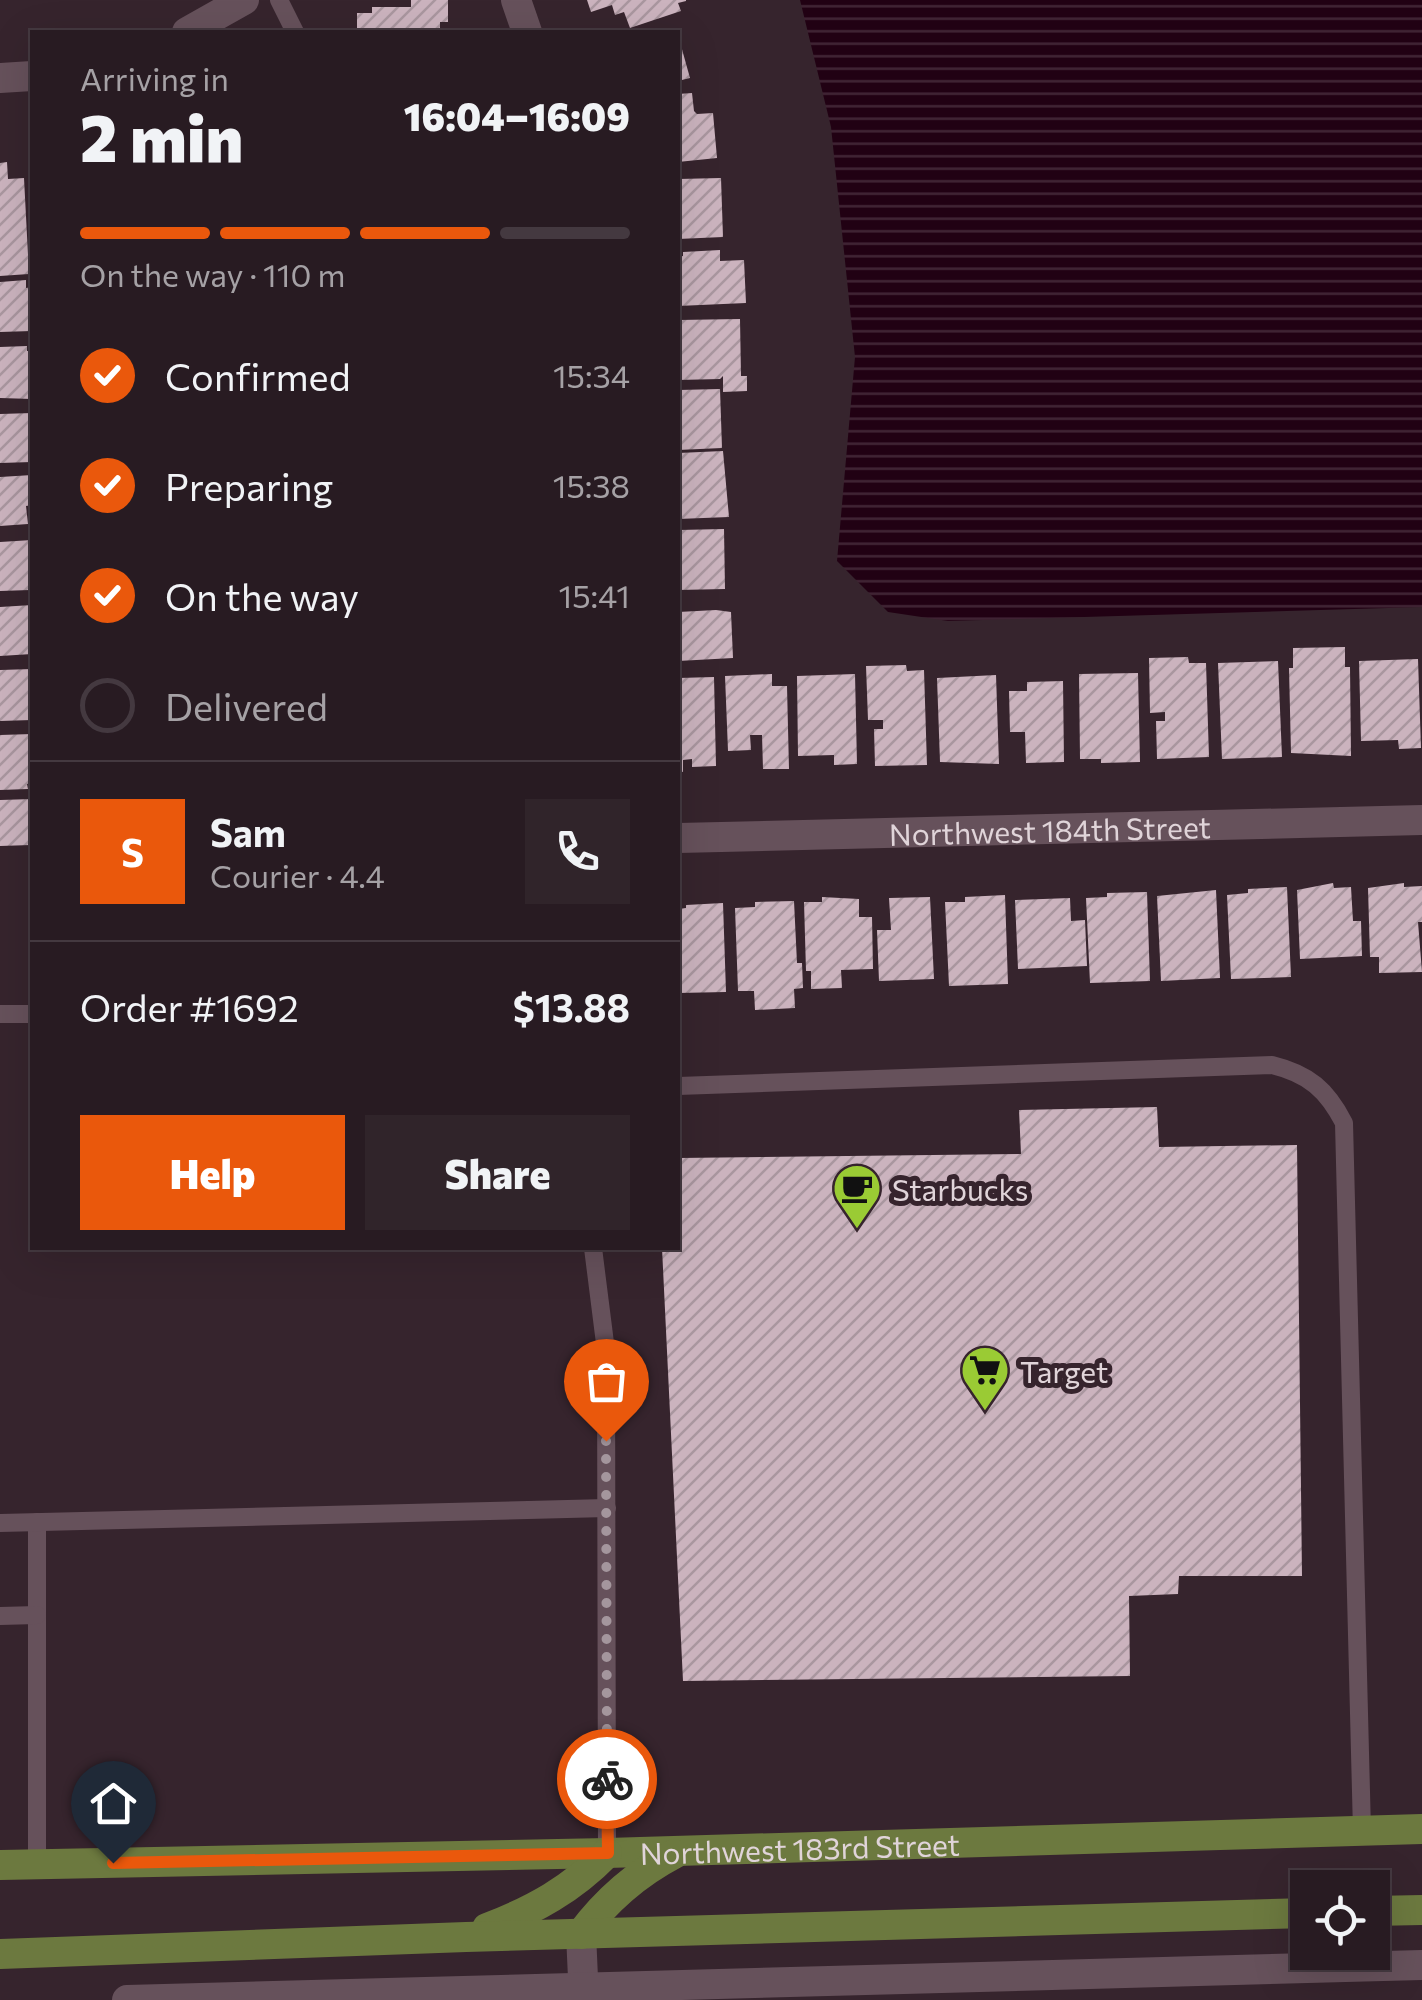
<!DOCTYPE html>
<meta charset="utf-8">
<style>
:root{--surface:#281b22;--page:#30242a;--text:#f1f3f6;--muted:#a5a1a5;--line:#443940;--accent:#ea580c}
body{margin:0;font-family:Commissioner,sans-serif;background:var(--page);color:var(--text);height:100vh;display:flex;flex-direction:column;font-size:38px;white-space:nowrap}
*{box-sizing:border-box;margin:0}
p{font-size:32px;color:var(--muted)}
.icon{flex:none;width:55px;height:55px;fill:none;stroke:currentColor;stroke-width:2;stroke-linecap:round;stroke-linejoin:round}
.map{position:relative;flex:1;overflow:hidden}
.details{position:absolute;left:30px;top:30px;width:650px;height:1220px;display:flex;flex-direction:column;background:var(--surface);border-radius:0px;box-shadow:0 10px 40px #0002,0 0 0 2px var(--line)}
.details>*{flex:none}
.tools{position:absolute;left:1290px;top:1870px;display:grid;gap:20px}
.tools a{display:grid;place-items:center;width:100px;height:100px;border-radius:0px;background:var(--surface);box-shadow:0 10px 40px #0002,0 0 0 2px var(--line);font-size:50px}
.pin{position:absolute;display:grid;place-items:center;width:85px;height:85px;color:#fff;margin:-102px -42px;border-radius:50% 50% 50% 0;rotate:-45deg;box-shadow:0 0 10px #0007}
.pin .icon{rotate:45deg}
.courier{position:absolute;display:grid;place-items:center;width:100px;height:100px;margin:-50px;border:8px solid #ea580c;border-radius:50%;background:#fff;color:#222;box-shadow:0 2px 12px #0007}
.head em{font-style:normal;font-weight:800}
.head div{display:flex;flex-direction:column-reverse}
.head{display:flex;align-items:center;justify-content:space-between;height:170px;padding:0 50px}
h1{font-size:65px;font-weight:800;line-height:75px}
.bar{display:grid;grid-template-columns:repeat(4,1fr);gap:15px 10px;align-content:center;height:120px;padding:0 50px}
.bar i{height:12px;border-radius:8px;background:var(--line)}
.bar .selected{background:var(--accent)}
.bar p{grid-column:span 4}
.line{display:flex;align-items:center;gap:25px;padding:0 50px;border-top:2px solid var(--line)}
.line div{flex:1}
.round{display:grid;place-items:center;flex:none;width:105px;height:105px;border-radius:0px;background:var(--page)}
ol{padding:0 50px;list-style:none}
li{display:flex;align-items:center;gap:30px;height:110px}
li p{margin-inline-start:auto}
li .icon{padding:10px;border-radius:50%;background:var(--accent);color:#fff;stroke-width:4}
li:last-child{color:var(--muted)}
li i{width:55px;height:55px;border:5px solid var(--line);border-radius:50%}
.button{display:flex;gap:20px;margin-top:auto;padding:20px 50px}
.button a{flex:1;height:115px;border-radius:0px;background:var(--accent);color:#fff;font-size:40px;font-weight:800;line-height:115px;text-align:center}
.button a+a{background:var(--page);color:var(--text)}
.map>svg:first-child{display:block}
</style>
<div class="map">
<svg width="1422" height="2000" viewBox="0 0 1422 2000">
<defs>
<pattern id="water-rules" width="6" height="5" patternUnits="userSpaceOnUse" patternTransform="scale(2.5)"><rect width="6" height="5" fill="#210113"/><path d="M0 2.5h6" fill="none" stroke="#412535"/></pattern>
<pattern id="building-hatch" width="6" height="6" patternUnits="userSpaceOnUse" patternTransform="scale(2.5)"><rect width="6" height="6" fill="#cbb3be"/><path d="M-1 1l2-2M0 6l6-6M5 7l2-2" fill="none" stroke="#a9969f"/></pattern>
</defs>
<rect width="100%" height="100%" fill="#36242d"/>
<polygon fill="url(#water-rules)" points="800,0 1422,0 1422,607 948,621 888,612 837,561 855,357 831,127"/>
<g fill="url(#building-hatch)">
<polygon points="411,0 448,0 448,22 440,22 440,32 357,32 357,13 372,13 372,7 411,7"/>
<polygon points="587,0 686,0 686,1 678,3 681,11 630,28 624,12 615,15 612,5 591,12"/>
<polygon points="678,35 690,78 678,81"/>
<polygon points="692,93 694,111 697,114 713,113 717,158 678,162 678,94"/>
<polygon points="7,162 8,179 24,178 29,274 0,276 0,163"/>
<polygon points="721,178 723,237 678,239 678,179"/>
<polygon points="720,250 720,261 744,260 746,303 678,306 678,257 683,256 683,252"/>
<polygon points="26,280 26,288 32,287 32,331 0,332 0,282"/>
<polygon points="740,319 741,376 747,376 747,391 723,392 723,376 720,379 678,380 678,320"/>
<polygon points="27,346 27,351 32,351 32,399 0,398 0,347"/>
<polygon points="720,389 722,448 678,450 678,390"/>
<polygon points="32,413 32,462 0,463 0,414"/>
<polygon points="723,451 729,517 678,519 678,453"/>
<polygon points="32,475 32,505 26,506 28,524 0,526 0,477"/>
<polygon points="724,529 725,589 678,590 678,530"/>
<polygon points="32,540 30,590 0,591 0,542"/>
<polygon points="32,605 32,654 0,656 0,607"/>
<polygon points="716,610 731,612 733,658 678,661 678,612"/>
<polygon points="1345,647 1345,667 1350,667 1351,756 1291,753 1289,668 1293,668 1293,648"/>
<polygon points="1188,657 1189,663 1206,663 1209,757 1157,759 1156,721 1165,721 1165,712 1150,713 1149,658"/>
<polygon points="1418,659 1421,748 1399,749 1398,740 1361,741 1359,661"/>
<polygon points="1278,661 1282,757 1222,759 1218,663"/>
<polygon points="906,665 907,671 924,670 927,765 875,766 874,729 883,729 883,720 868,720 866,666"/>
<polygon points="32,669 32,720 0,721 0,670"/>
<polygon points="1138,673 1140,762 1101,763 1101,759 1080,759 1079,674"/>
<polygon points="772,674 772,686 787,686 789,769 763,769 762,735 750,735 751,750 728,751 725,676"/>
<polygon points="855,674 857,764 834,765 834,755 798,756 797,676"/>
<polygon points="996,675 999,764 940,762 937,678"/>
<polygon points="714,677 716,766 692,767 692,759 683,760 683,772 678,772 678,678"/>
<polygon points="1063,681 1064,762 1026,763 1025,732 1010,732 1009,691 1027,691 1027,682"/>
<polygon points="32,734 32,783 27,784 28,789 0,790 0,735"/>
<polygon points="32,799 31,845 0,846 0,800"/>
<polygon points="1333,883 1334,888 1351,887 1353,921 1361,921 1362,956 1300,959 1297,890"/>
<polygon points="1404,883 1404,887 1422,886 1422,922 1418,922 1422,972 1379,973 1379,957 1370,957 1368,888"/>
<polygon points="1287,887 1291,977 1231,979 1227,895 1248,893 1248,889"/>
<polygon points="1216,890 1220,978 1161,981 1157,896"/>
<polygon points="1147,892 1150,981 1090,983 1086,898 1107,897 1107,893"/>
<polygon points="1005,895 1008,984 949,986 945,902 965,902 965,897"/>
<polygon points="822,897 859,899 859,917 872,917 873,969 841,970 842,988 811,989 811,971 806,971 804,902 822,902"/>
<polygon points="930,897 934,979 879,981 877,930 891,930 889,898"/>
<polygon points="1070,898 1071,921 1085,920 1087,966 1018,969 1015,900"/>
<polygon points="794,901 797,963 802,963 803,988 794,989 795,1008 755,1010 754,991 738,991 735,908 755,907 755,902"/>
<polygon points="723,903 726,992 678,993 678,909 686,908 686,905"/>
<polygon points="1157,1107 1159,1147 1297,1145 1302,1576 1179,1576 1178,1594 1129,1596 1130,1676 683,1681 662,1248 678,1248 678,1158 1021,1154 1019,1110"/>
</g>
<g fill="none" stroke-linecap="round" stroke-linejoin="round">
<g stroke="#66515b" stroke-width="18">
<polyline points="279,0 295,32"/>
<polyline points="0,1014 32,1014"/>
<path d="M 678,1086 L 1272,1065 C 1309,1074 1327,1090 1344,1123 L 1362,1831"/>
<polyline points="593,1248 606,1351 607,1853"/>
<polyline points="37,1522 37,1864"/>
<polyline points="0,1523 607,1508"/>
<polyline points="0,1616 37,1615"/>
</g>
<g stroke="#66515b" stroke-width="30">
<polyline points="516,0 527,32"/>
<polyline points="187,32 244,0"/>
<polyline points="0,78 32,76"/>
<path id="s1" d="M 678,838 L 1422,820"/>
<polyline points="581,1934 584,2000"/>
<polyline points="127,2000 1422,1965"/>
</g>
<g stroke="#6c793f" stroke-width="30">
<path id="s2" d="M 0,1865 L 607,1853 L 1422,1829"/>
<polyline points="1372,1911 1422,1910"/>
<path d="M 487,1928 C 534,1910 572,1889 607,1853"/>
<path d="M 581,1934 C 607,1899 636,1874 674,1854"/>
<polyline points="0,1954 466,1937 1308,1913"/>
</g>
</g>
<g fill="none" stroke-linecap="round" stroke-linejoin="round">
<polyline stroke="#a4969d" stroke-width="10" stroke-dasharray="0 18" points="606,1441 607,1779"/>
<polyline stroke="#ea580c" stroke-width="12" points="113,1863 608,1853 607,1779"/>
</g>
<defs>
<g id="cafe-pin" transform="scale(2.5)"><path d="M0 17L-7.5 6A9.5 9.5 0 1 1 7.5 6Z" fill="#9acb34" stroke="#36242d"/><path d="M-5.5-4.5H6V0H3Q3 3.5 0 3.5H-2.5Q-5.5 3.5-5.5 0ZM3-3.2v2h1.7v-2ZM-6 4.5H4V6H-6Z" fill="#111"/></g>
<g id="supermarket-pin" transform="scale(2.5)"><path d="M0 17L-7.5 6A9.5 9.5 0 1 1 7.5 6Z" fill="#9acb34" stroke="#36242d"/><path d="M-6-5.5h2.5l.6 2H6L4.5 2H-2.5L-4.4-4H-6ZM-1.5 3.2a1.3 1.3 0 1 0 .1 0ZM3 3.2a1.3 1.3 0 1 0 .1 0Z" fill="#111"/></g>
</defs>
<g fill-rule="evenodd">
<use href="#cafe-pin" x="857" y="1188"/>
<use href="#supermarket-pin" x="985" y="1370"/>
</g>
<g text-anchor="middle" dominant-baseline="central" stroke-width="10" stroke-linejoin="round" paint-order="stroke">
<g font-size="30" fill="#e0d4d9" stroke="#36242d">
<text stroke="none"><textPath href="#s1" startOffset="372">Northwest 184th Street</textPath></text>
<text stroke="none"><textPath href="#s2" startOffset="800">Northwest 183rd Street</textPath></text>
</g>
<g font-size="30" fill="#e0d4d9" stroke="#36242d" text-anchor="start">
<text x="892" y="1188">Starbucks</text>
<text x="1020" y="1370">Target</text>
</g>
</g>
</svg>
<div class="tools">
<a><svg class="icon" aria-label="locate" viewBox="0 0 24 24"><circle cx="12" cy="12" r="6"/><path d="M12 2v4M12 18v4M2 12h4M18 12h4"/></svg></a>
</div>
<div class="pin" style="left:606px;top:1441px;background:#ea580c"><svg class="icon" aria-label="bag" viewBox="0 0 24 24"><path d="M5 8h14l-1 12H6zM9 8a3 3 0 0 1 6 0"/></svg></div>
<div class="pin" style="left:113px;top:1863px;background:#1f2937"><svg class="icon" aria-label="home" viewBox="0 0 24 24"><path d="M3 11l9-7 9 7M6 9v11h12V9"/></svg></div>
<div class="courier" style="left:607px;top:1779px"><svg class="icon" aria-label="bike" viewBox="0 0 24 24"><circle cx="6" cy="16" r="4"/><circle cx="18" cy="16" r="4"/><path d="M6 16l4-8h5l3 8M10 8l3 8H6M13 5h3"/></svg></div>
<section class="details">
<div class="head"><div><h1>2 min</h1><p>Arriving in</p></div><em>16:04–16:09</em></div>
<div class="bar"><i class="selected"></i><i class="selected"></i><i class="selected"></i><i></i><p>On the way · 110 m</p></div>
<ol>
<li><svg class="icon" aria-label="check" viewBox="0 0 24 24"><path d="M5 12l5 5 9-10"/></svg>Confirmed<p>15:34</p></li>
<li><svg class="icon" aria-label="check" viewBox="0 0 24 24"><path d="M5 12l5 5 9-10"/></svg>Preparing<p>15:38</p></li>
<li><svg class="icon" aria-label="check" viewBox="0 0 24 24"><path d="M5 12l5 5 9-10"/></svg>On the way<p>15:41</p></li>
<li><i></i>Delivered</li>
</ol>
<div class="line" style="height:180px"><b class="round" style="background:var(--accent);color:#fff">S</b><div><b>Sam</b><p>Courier · 4.4</p></div><a class="round"><svg class="icon" aria-label="phone" viewBox="0 0 24 24"><path d="M5 4h4l2 5-3 2q2 4 5 5l2-3 5 2v4C11 20 4 13 5 4z"/></svg></a></div>
<div class="line" style="height:130px"><div>Order #1692</div><b>$13.88</b></div>
<div class="button"><a>Help</a><a>Share</a></div>
</section>
</div>
